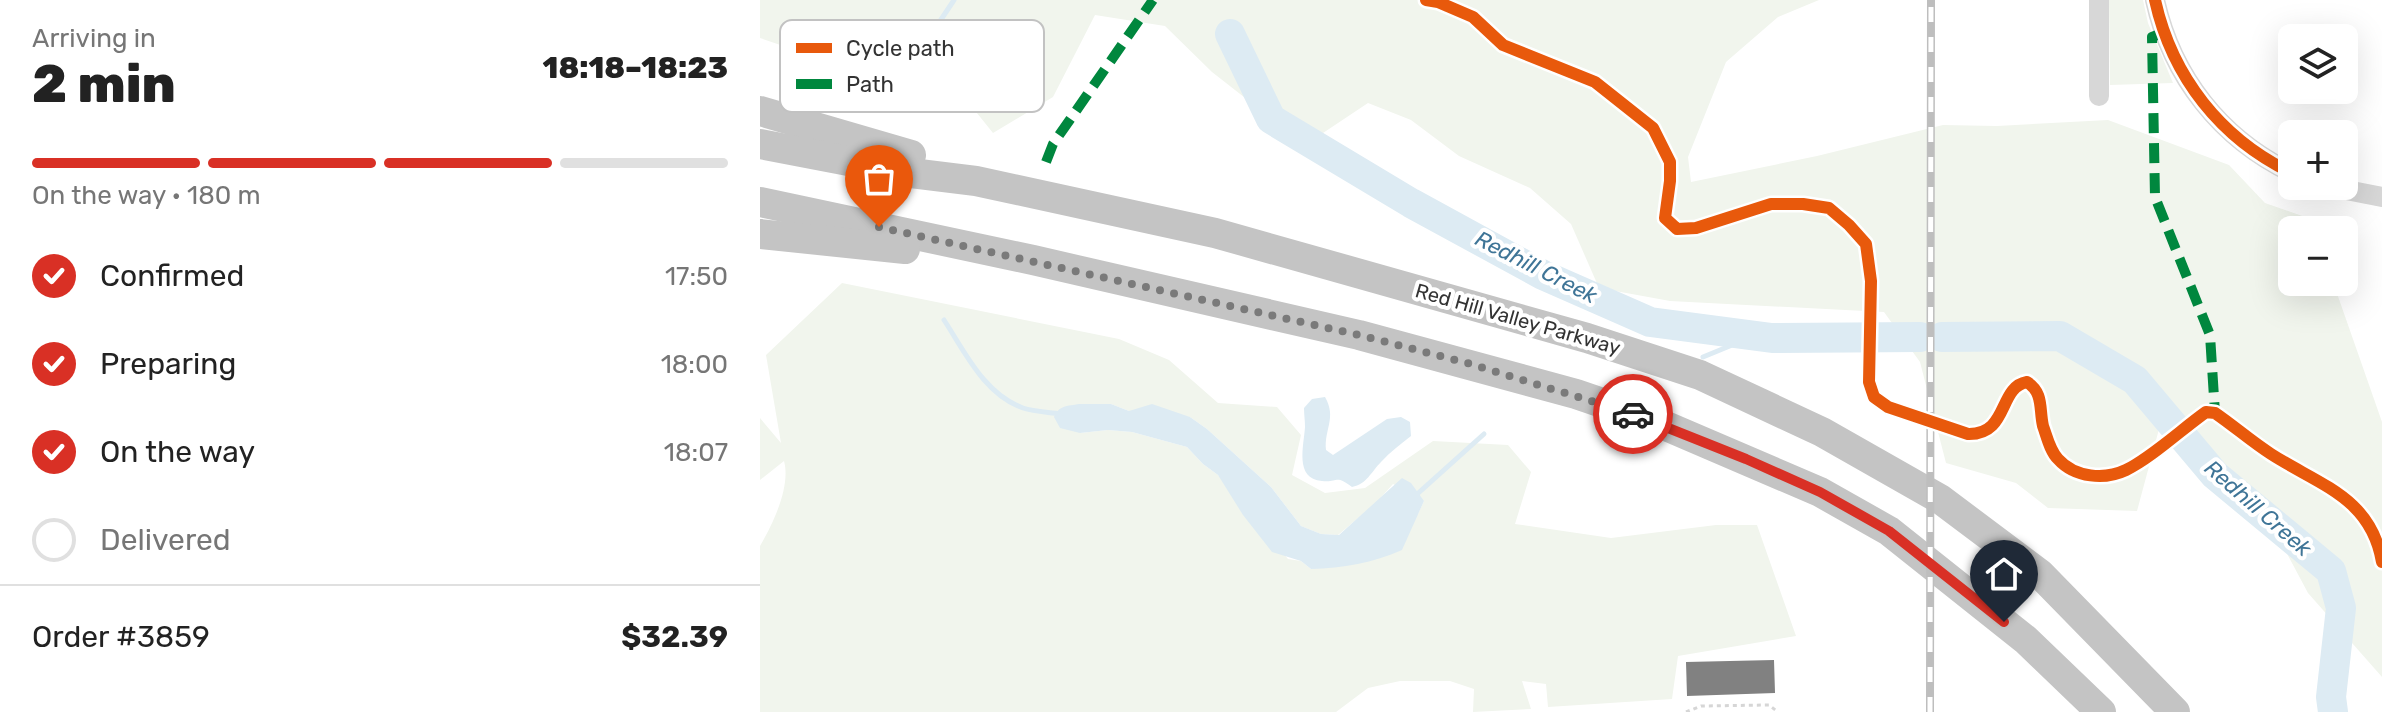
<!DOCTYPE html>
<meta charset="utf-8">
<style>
:root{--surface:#fff;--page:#f2f2f2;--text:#222;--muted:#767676;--line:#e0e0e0;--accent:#d93025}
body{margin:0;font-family:Rubik,sans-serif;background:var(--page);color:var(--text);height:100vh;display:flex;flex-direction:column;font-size:30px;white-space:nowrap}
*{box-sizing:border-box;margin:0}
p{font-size:26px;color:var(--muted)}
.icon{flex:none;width:44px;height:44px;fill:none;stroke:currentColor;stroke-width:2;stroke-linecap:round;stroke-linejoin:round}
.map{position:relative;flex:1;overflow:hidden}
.panel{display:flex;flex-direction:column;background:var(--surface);width:760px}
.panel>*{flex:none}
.controls{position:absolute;left:1518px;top:24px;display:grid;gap:16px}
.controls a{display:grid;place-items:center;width:80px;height:80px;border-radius:12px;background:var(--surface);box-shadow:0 8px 32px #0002;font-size:40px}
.pin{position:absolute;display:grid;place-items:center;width:68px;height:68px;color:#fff;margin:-82px -34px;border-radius:50% 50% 50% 0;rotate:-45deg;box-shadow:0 0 8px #0007}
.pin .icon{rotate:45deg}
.courier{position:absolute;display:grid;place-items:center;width:80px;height:80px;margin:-40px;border:6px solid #d93025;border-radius:50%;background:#fff;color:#222;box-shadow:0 2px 10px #0007}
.summary em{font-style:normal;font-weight:800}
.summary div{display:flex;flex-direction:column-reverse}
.summary{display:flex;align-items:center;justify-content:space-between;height:136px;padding:0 32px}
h1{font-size:52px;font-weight:800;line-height:60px}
.bar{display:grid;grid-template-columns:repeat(4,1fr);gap:12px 8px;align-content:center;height:96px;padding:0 32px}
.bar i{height:10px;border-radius:6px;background:var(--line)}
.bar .active{background:var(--accent)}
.bar p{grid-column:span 4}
.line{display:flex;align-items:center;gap:20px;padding:0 32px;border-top:2px solid var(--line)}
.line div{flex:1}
ol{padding:0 32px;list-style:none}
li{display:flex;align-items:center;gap:24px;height:88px}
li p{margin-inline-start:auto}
li .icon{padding:8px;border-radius:50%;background:var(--accent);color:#fff;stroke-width:4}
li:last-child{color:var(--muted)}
li i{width:44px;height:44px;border:4px solid var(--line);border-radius:50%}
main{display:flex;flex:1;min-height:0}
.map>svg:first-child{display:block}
</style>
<main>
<section class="panel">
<div class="summary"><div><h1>2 min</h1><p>Arriving in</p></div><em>18:18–18:23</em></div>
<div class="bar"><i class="active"></i><i class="active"></i><i class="active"></i><i></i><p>On the way · 180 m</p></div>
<ol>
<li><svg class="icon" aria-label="check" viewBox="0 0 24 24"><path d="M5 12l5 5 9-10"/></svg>Confirmed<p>17:50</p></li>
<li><svg class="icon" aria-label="check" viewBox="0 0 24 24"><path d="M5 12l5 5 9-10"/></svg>Preparing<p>18:00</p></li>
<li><svg class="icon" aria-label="check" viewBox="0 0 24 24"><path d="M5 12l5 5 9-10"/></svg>On the way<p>18:07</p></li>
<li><i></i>Delivered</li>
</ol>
<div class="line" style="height:104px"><div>Order #3859</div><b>$32.39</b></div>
</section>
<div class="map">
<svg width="1622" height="712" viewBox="0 0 1622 712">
<rect width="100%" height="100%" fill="#fff"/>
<g fill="#f1f5ed" fill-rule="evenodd">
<polygon points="0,0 1059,0 1018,17 966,62 928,157 931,182 1057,156 1183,125 1237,126 1348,120 1469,165 1505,203 1545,217 1551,230 1532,230 1532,282 1573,282 1622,422 1622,677 1548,593 1498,499 1443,443 1402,418 1377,511 1288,508 1256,483 1186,463 1160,362 1124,312 910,301 839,288 811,224 770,188 699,156 651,120 608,103 545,145 452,72 405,26 335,15 293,97 233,133 192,82 70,62 0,38"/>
<polygon points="1349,0 1383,0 1388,23 1413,83 1350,85"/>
<path d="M 82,283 L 359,339 L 409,360 L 458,403 L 517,407 L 541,435 L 532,475 L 565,493 L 605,488 L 673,441 L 748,445 L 771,472 L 755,524 L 851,538 L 956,525 L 997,525 L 1036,636 L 918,656 L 912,699 L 788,707 L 786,684 L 762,681 L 771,709 L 713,712 L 714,689 L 690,681 L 640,681 L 608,688 L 576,712 L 0,712 L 0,546 C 13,524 31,486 24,461 L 0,480 L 0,418 L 21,443 L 6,355 ZM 351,404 L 369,411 L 430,417 L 447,429 L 511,487 L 541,526 L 561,534 L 578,535 L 616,503 L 633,484 L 664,501 L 658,514 L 551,569 L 541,561 L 528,559 L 458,475 L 443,464 L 427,447 L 372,432 L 348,430 L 320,433 Z"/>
</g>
<g fill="#ddebf3">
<path d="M 565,397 C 577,418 564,429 566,450 L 573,455 L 627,419 L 641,417 L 650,422 L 651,436 C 641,444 630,452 621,462 C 611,472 607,484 592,487 C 575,474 578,483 562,481 C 534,479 544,445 545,427 C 545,421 544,414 544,408 L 552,399 Z"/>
<path d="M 319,404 L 351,404 L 369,411 L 392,404 L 430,417 L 447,429 L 511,487 L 541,526 L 561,534 L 579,535 L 642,478 L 651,483 L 664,501 L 642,550 C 613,563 583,568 551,569 L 541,561 L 512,552 L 483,515 L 458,475 L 443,464 L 427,447 L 372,432 L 348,430 L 320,433 L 300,428 L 294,417 C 299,405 308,406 319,404 Z"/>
</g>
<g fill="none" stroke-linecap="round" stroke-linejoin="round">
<g stroke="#ddebf3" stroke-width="5">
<polyline points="140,81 194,0"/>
<path d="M 184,320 C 205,352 224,394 263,408 C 275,412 289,412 301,414"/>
<polyline points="943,357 994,336"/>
<polyline points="655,496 724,434"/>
</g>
<g stroke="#ddebf3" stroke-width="30">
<polyline points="470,34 511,119 651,203 783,275 890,322 1012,338 1160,337"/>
<polyline points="1182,337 1300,336 1375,380 1455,475 1571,571 1581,608 1571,697 1573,712"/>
</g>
</g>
<polygon fill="#818181" points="1014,660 1015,693 927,696 926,662"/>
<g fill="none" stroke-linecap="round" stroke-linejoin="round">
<polyline stroke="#d6d6d6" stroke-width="3" stroke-dasharray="4 4" stroke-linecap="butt" points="926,712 941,706 1009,705 1018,712"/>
<g stroke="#d7d7d7" stroke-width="20">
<polyline points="1339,0 1339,96"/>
<path d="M 1395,0 C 1412,77 1461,139 1532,173"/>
<polyline points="1566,186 1622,197"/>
</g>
<g stroke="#c4c4c4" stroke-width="30">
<polyline points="0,111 151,155"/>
<polyline points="0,144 151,173 216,181 455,233 827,338 940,375 1062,432 1180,499 1280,574 1415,712"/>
<polyline points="0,202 273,260 599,335 816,394 892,420 1060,492 1129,531 1266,640 1341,712"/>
<polyline points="0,234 145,249"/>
</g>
<g stroke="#bebebe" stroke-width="8">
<polyline id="rail" points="1170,712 1171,0"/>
</g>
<use href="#rail" stroke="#fff" stroke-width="5" stroke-dasharray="15" stroke-linecap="butt"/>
<g stroke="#00873e" stroke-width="10" stroke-dasharray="20 10" stroke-linecap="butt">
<polyline points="1405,32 1392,37 1395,197 1450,335 1455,413"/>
<polyline points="286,162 293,144 393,0"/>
</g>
<g stroke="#fff" stroke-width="17">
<g id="cycleway">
<path d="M 666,0 L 678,2 L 713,17 L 743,45 L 835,82 L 893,128 L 910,162 L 910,181 L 905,218 L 917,229 L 936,228 L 1011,204 L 1043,204 L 1069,208 L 1089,225 L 1106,244 L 1111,281 L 1109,382 L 1114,397 L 1128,407 L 1208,434 C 1249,435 1238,387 1267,382 C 1284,393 1279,409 1283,426 C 1287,437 1290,451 1298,459 C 1315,478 1345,480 1366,470 C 1391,458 1422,429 1446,412 L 1455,413 C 1474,426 1492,442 1511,454 C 1559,485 1611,497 1622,562"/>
<path d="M 1395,0 C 1412,77 1461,139 1532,173"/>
</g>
</g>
<use href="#cycleway" stroke="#e8590c" stroke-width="12"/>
</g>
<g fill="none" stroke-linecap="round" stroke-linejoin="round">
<polyline stroke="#7a7a7a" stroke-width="8" stroke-dasharray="0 14.4" points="119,227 599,335 711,364 873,414"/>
<polyline stroke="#d93025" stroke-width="10" points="873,414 986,459 1060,492 1129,531 1244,622"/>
</g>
<g text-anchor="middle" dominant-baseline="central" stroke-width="8" stroke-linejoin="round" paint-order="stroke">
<g font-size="20" fill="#333" stroke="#fff">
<text transform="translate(758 319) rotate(16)">Red Hill Valley Parkway</text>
</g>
<g font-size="22" font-style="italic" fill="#3f7597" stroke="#fff">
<text transform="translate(776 267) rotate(27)">Redhill Creek</text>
<text transform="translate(1498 508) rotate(41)">Redhill Creek</text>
</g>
</g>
<rect x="20" y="20" width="264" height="92" rx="12" fill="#fff" stroke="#c2c2c2" stroke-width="2"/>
<rect x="36" y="43" width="36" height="10" fill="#e8590c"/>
<rect x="36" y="79" width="36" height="10" fill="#00873e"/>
<g font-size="22" fill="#333">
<text x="86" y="56">Cycle path</text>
<text x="86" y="92">Path</text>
</g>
</svg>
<div class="controls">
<a><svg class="icon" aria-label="layers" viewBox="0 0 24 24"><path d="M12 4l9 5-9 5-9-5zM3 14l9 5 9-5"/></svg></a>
<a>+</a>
<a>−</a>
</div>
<div class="pin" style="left:119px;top:227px;background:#ea580c"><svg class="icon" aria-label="bag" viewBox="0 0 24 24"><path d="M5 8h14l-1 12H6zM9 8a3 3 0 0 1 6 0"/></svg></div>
<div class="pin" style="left:1244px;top:622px;background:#1f2937"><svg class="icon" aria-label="home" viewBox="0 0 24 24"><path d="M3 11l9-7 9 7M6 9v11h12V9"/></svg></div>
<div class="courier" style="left:873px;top:414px"><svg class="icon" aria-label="car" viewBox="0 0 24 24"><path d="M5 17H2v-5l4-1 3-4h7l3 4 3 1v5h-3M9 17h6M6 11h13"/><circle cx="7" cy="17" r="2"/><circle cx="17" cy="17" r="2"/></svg></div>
</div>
</main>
